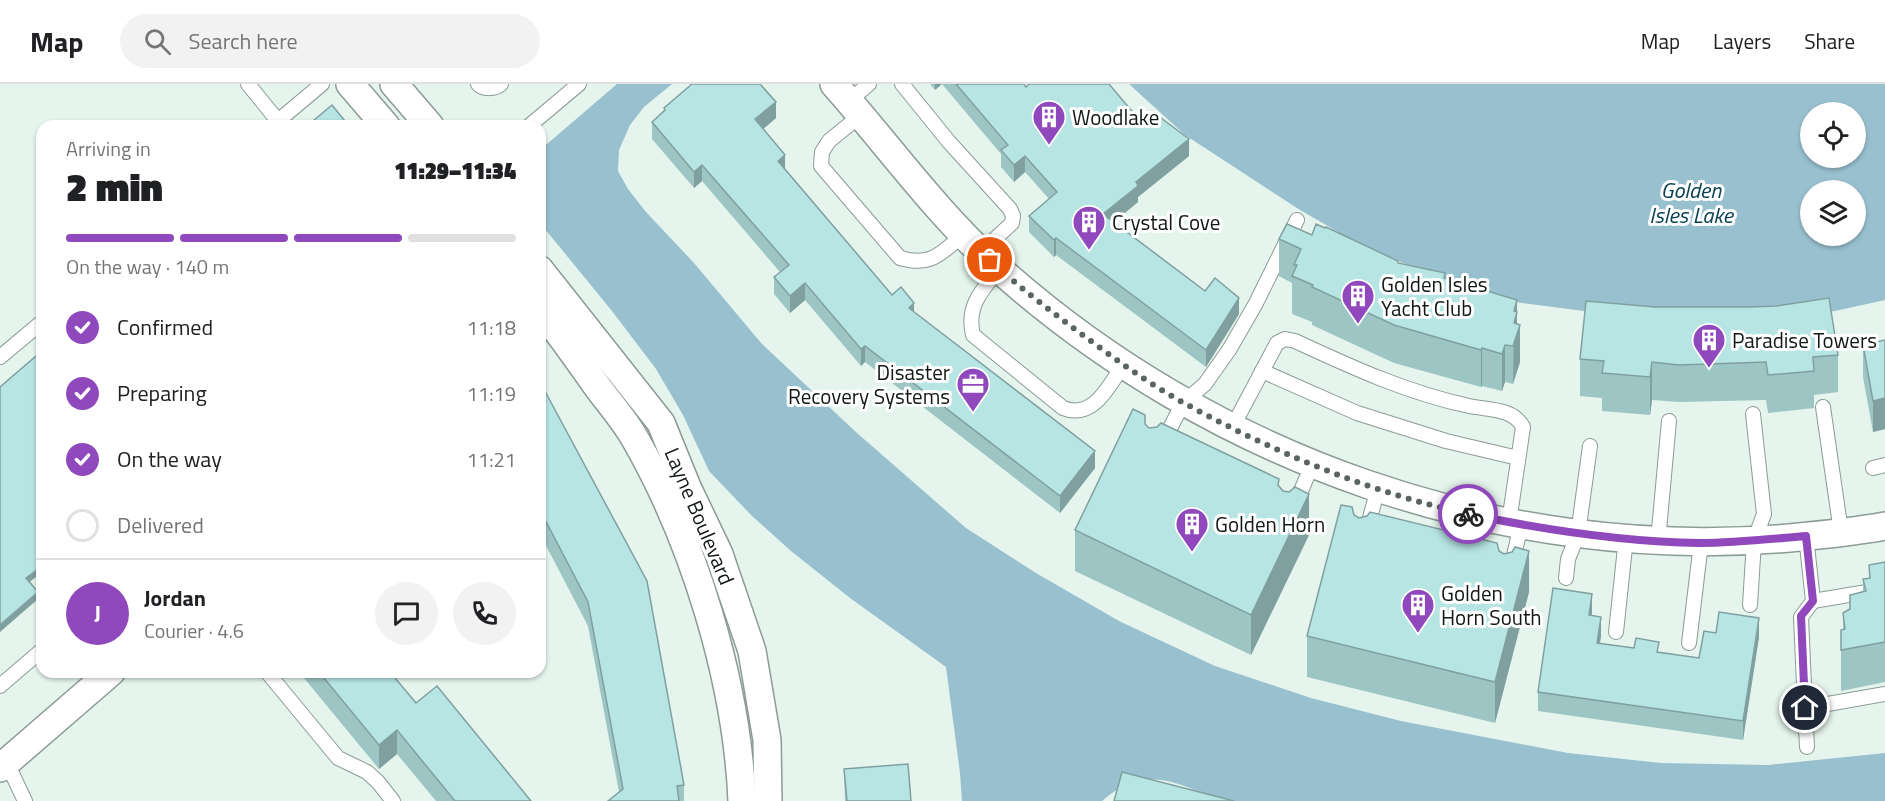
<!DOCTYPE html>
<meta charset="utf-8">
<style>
:root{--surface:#fff;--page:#f2f2f2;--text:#202124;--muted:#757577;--line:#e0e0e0;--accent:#9049bc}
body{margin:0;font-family:"Titillium Web",sans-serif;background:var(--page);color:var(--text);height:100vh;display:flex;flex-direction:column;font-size:22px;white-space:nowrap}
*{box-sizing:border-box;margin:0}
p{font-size:20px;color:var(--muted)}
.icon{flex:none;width:33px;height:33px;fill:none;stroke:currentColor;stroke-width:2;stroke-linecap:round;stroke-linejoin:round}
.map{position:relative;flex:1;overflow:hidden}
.side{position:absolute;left:36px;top:36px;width:510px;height:558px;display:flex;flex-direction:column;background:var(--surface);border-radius:18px;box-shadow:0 2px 4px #0004}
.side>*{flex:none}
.buttons{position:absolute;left:1800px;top:18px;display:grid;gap:12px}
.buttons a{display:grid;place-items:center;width:66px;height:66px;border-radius:50%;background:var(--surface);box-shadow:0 2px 4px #0004;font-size:30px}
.pin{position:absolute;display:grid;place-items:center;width:51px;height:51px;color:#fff;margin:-26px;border:3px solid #fff;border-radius:50%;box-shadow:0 2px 6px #0007}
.courier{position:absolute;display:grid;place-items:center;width:60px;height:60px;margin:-30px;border:4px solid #9049bc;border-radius:50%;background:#fff;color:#222;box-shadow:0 2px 8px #0007}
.head em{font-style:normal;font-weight:800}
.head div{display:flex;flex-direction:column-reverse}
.head{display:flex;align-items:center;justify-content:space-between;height:102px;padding:0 30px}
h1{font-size:39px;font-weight:800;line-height:45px}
.bar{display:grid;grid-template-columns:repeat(4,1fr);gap:9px 6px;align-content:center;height:72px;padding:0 30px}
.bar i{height:8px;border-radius:4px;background:var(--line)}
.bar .selected{background:var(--accent)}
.bar p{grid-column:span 4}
.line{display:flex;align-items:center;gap:15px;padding:0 30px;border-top:2px solid var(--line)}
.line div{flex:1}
.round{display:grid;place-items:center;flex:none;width:63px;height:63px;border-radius:32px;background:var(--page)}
ol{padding:0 30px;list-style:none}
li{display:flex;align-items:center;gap:18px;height:66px}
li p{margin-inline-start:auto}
li .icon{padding:6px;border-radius:50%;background:var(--accent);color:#fff;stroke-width:4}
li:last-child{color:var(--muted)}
li i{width:33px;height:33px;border:3px solid var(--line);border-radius:50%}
header{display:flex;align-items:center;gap:36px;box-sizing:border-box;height:84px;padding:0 30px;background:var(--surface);border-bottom:2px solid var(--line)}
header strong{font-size:28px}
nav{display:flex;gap:33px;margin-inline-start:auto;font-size:21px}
.search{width:420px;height:54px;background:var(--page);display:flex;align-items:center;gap:15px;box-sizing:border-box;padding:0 21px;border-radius:33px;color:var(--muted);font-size:22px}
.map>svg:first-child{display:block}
</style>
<header>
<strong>Map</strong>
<div class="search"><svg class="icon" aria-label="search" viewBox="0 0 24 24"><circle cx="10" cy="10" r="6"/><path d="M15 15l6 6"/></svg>Search here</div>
<nav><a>Map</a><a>Layers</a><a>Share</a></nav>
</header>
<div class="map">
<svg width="1885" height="717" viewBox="0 0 1885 717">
<rect width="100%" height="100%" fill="#e5f5ed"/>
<g fill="#99c0cf" fill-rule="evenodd">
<path d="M 617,0 L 672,0 L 644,23 L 630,41 L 619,66 L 618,87 L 628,105 L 646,128 L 694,179 L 762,260 L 857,349 L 966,444 L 1036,489 L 1119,537 L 1215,582 L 1311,614 L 1401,637 L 1568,669 L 1661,679 L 1768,681 L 1885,669 L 1885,717 L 1224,717 C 1175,700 1147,678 1102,717 L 962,717 L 960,689 L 946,583 L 850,514 L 791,467 L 752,432 L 709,387 L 683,331 L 656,285 L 612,227 L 540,139 L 540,66 Z"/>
<path d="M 1129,0 L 1885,0 L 1885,216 L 1835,227 L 1811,230 L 1615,231 L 1490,215 L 1432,188 L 1403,179 L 1347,153 L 1300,126 L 1185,51 ZM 1810,28 L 1856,28 L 1856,74 L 1810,74 ZM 1810,106 L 1856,106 L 1856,152 L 1810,152 Z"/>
</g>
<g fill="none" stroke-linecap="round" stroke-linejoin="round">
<g stroke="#8c9b94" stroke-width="16">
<g id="service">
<polyline points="248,0 278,37"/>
<path d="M 478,0 C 484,6 495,5 501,0"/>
<polyline points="902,0 949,58 1010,125 1013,132 1012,139 981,168"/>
<polyline points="849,17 869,0"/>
<path d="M 861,31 L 829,57 L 822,68 L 821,82 L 900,174 C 931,183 940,170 963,151"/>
<polyline points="272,42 322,0"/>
<polyline points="529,42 579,0"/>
<path d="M 999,185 C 982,206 966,222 973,251 L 1063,324 C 1093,336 1109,302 1123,281"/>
<polyline points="0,273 42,238"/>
<polyline points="1262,287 1357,329 1446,357 1518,374"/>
<polyline points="1823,323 1841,448"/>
<path d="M 1232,344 L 1277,259 L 1285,255 L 1295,257 C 1351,283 1408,309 1469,322 C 1489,326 1513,324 1523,343 L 1509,438"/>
<polyline points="1163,358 1183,319 1205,300 1229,266 1255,221 1297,136"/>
<polyline points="1873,384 1885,381"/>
<polyline points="1295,421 1312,381"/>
<polyline points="1367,445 1378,404"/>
<polyline points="1658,457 1669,337"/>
<polyline points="1512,480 1521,441"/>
<polyline points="1566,494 1568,475 1578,450 1590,362"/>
<polyline points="1813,517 1885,505"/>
<polyline points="1750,521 1754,457 1764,430 1753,330"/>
<polyline points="1616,548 1626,454"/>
<polyline points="1689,559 1701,459"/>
<polyline points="267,588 338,674 367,688 378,698 393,717"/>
<polyline points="0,602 42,566"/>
<polyline points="1805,624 1801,533 1813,517 1806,452"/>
<polyline points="1807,663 1805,624 1885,610"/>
<polyline points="7,679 25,717"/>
</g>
</g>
<g stroke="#8c9b94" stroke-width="30">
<g id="minor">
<polyline points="350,0 386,42"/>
<polyline points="394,0 430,42"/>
<path d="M 834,0 C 889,62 937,130 999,185 C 1212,375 1503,479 1789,454 C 1821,451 1854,448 1885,442"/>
<polyline points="540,186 661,339 687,403 719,470 752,567 767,656 768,717"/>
<path d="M 540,224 C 560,250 580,278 599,305 C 611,321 624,336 634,353 C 694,457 737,597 742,717"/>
<polyline points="0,684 111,588"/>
</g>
</g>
<use href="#service" stroke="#fff" stroke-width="14"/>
<use href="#minor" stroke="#fff" stroke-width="27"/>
</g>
<g fill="#9dc5c4">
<polygon points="930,0 1024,0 1026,3 1141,38 1189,72 1138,113 1138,118 1114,138 1205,207 1239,230 1206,283 1056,171 1054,173 1029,148 1029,132 1049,115 1025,88 1014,98 1001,83 1001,70 942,0 935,6"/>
<polygon points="664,24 776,34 763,45 785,86 892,211 914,228 1095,384 1060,429 865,278 861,282 805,216 790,229 774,210 774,193 780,188 702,97 694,104 652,55 652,38 664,27"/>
<polygon points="1312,151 1445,194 1517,240 1520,278 1513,300 1505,298 1502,307 1482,302 1481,303 1394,279 1312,241 1312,238 1292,230 1292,199 1279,192 1279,155"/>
<polygon points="1655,223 1748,223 1838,271 1838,308 1814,311 1814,324 1768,329 1766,316 1679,318 1652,316 1650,331 1602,327 1602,314 1580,312 1580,275"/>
<polygon points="1885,256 1885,345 1873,348 1863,293 1863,261"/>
<polygon points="540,298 684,701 684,717 608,717 619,708 588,542 540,450"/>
<polygon points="1145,340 1149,344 1279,402 1309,451 1251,571 1075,487 1075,446"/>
<polygon points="1354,431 1359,434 1499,467 1529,508 1495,639 1307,593 1307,552"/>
<polygon points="1885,478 1885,598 1841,607 1841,546 1843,546 1843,529 1850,526 1850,511 1863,507 1863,495 1869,494 1869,481"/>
<polygon points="1592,529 1591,531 1601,552 1600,559 1659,568 1699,574 1716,549 1759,553 1743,656 1538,627 1538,608"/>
<polygon points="299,588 390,588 416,619 531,717 436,717 397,670 379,685"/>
<polygon points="844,685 911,717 845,717"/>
</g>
<g fill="#80a0a0">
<polygon points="935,0 942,0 935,6"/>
<polygon points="776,18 776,34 755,52 755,35"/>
<polygon points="1189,55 1189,72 1138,113 1138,118 1103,147 1103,130 1136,98"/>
<polygon points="785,71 785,87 778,77"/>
<polygon points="1025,72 1025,88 1014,98 1014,81"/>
<polygon points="702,81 702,97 694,104 694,88"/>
<polygon points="1056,154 1056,171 1054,173 1054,156"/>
<polygon points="805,199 805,216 790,229 790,212"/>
<polygon points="1239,214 1239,230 1206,283 1206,266"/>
<polygon points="1517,216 1517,249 1520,241 1520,278 1513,300 1514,227"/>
<polygon points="914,219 914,236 909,224"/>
<polygon points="1505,261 1505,298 1502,307 1502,270"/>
<polygon points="865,262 865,278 861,282 861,265"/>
<polygon points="1482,264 1482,302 1481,303 1481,266"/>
<polygon points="1652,278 1652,316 1650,331 1650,293"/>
<polygon points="1885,314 1885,345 1873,348 1873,317"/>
<polygon points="1095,367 1095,384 1060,429 1060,412"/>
<polygon points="1309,410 1309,451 1251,571 1251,531"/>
<polygon points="1529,467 1529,508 1495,639 1495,598"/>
<polygon points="42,482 42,488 26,501 26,494"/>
<polygon points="38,508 38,515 0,548 0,541"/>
<polygon points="1592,510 1592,529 1589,550 1589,531"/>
<polygon points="1601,533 1601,552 1597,577 1597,559"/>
<polygon points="1759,534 1759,553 1743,656 1743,637"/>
<polygon points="397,646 397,670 379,685 379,661"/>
</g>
<g fill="#b7e5e4" stroke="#80a0a0" stroke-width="1.5">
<polygon points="692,0 760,0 776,18 755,35 785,71 778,77 892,211 901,203 914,219 909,224 1095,367 1060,412 865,262 861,265 805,199 790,212 774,193 789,181 702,81 694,88 652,38 665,26 664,24"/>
<polygon points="956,0 1024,0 1026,3 1029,0 1109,0 1141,38 1153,28 1189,55 1136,98 1138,102 1103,130 1205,207 1215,194 1239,214 1206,266 1056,154 1054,156 1029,132 1057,108 1025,72 1014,81 1001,66 1008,61"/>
<polygon points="332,21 349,42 307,42"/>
<polygon points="1287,140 1312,151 1316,140 1325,144 1326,143 1398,177 1398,179 1445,189 1444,194 1517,216 1514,227 1517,228 1514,239 1520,241 1513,262 1505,261 1502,270 1482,264 1481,266 1394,241 1312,203 1313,201 1292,192 1297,181 1294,181 1301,165 1279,155"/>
<polygon points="1829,214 1838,271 1813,273 1814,287 1768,291 1766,278 1679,281 1652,278 1650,293 1602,289 1604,277 1580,275 1586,217 1655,223 1748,223 1777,222"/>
<polygon points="1885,256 1885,314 1873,317 1863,261"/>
<polygon points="42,267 42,482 26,494 38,508 0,541 0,303"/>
<polygon points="540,298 647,497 684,701 677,702 679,717 608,717 623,705 588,518 540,426"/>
<polygon points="1133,325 1145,331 1145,340 1149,344 1157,343 1161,339 1279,395 1278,401 1283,407 1289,408 1295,403 1309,410 1251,531 1075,446"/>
<polygon points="1341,421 1352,423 1354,431 1359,434 1367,432 1370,428 1497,459 1499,467 1504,470 1512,468 1515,463 1529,467 1495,598 1307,552"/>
<polygon points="1885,478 1885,558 1841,566 1841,546 1845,545 1843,529 1850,525 1850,511 1866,507 1863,495 1870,494 1869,481"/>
<polygon points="1553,504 1592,510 1589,531 1601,533 1597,559 1634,564 1636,554 1659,558 1657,568 1699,574 1704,547 1716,549 1719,528 1759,534 1743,637 1538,608"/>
<polygon points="319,588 390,588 416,619 437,602 531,717 455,717 397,646 379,661"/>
<polygon points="908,680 911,717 847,717 844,685"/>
<polygon points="1122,688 1234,717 1114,717"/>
</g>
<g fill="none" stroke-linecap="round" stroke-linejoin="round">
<path stroke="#5b6560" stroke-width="6" stroke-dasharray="0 10.8" d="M 990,176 C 1013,198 1039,218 1064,237 C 1103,266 1142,296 1184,319 C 1271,367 1371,409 1468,430"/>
<path stroke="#9049bc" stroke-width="8" d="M 1468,430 C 1545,446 1622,458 1700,459 C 1735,459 1771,455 1806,452 L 1813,517 L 1801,532 L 1805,624"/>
</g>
<defs>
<g id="building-pin" transform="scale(1.725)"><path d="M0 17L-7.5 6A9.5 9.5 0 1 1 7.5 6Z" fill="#9049bc" stroke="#fff"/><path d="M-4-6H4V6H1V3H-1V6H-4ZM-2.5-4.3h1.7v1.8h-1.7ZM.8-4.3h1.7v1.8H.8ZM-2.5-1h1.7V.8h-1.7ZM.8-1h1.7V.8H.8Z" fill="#fff"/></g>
<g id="office-pin" transform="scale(1.725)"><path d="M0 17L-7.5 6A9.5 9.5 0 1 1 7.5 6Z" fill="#9049bc" stroke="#fff"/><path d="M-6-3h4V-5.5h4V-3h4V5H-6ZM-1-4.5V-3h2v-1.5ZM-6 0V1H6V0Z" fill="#fff"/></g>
</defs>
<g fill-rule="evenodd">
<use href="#building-pin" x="1049" y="33"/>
<use href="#building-pin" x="1089" y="138"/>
<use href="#building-pin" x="1358" y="212"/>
<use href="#building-pin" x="1709" y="256"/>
<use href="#office-pin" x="973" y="300"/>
<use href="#building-pin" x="1192" y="440"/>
<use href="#building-pin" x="1418" y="521"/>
</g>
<g text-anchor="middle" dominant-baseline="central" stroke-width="6" stroke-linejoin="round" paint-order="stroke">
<g font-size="21" fill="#111714" stroke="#fff" text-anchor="start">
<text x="1072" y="33">Woodlake</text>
<text x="1112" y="138">Crystal Cove</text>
<text x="1381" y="200">Golden Isles<tspan x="1381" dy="24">Yacht Club</tspan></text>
<text x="1732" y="256">Paradise Towers</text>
<text x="950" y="288" text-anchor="end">Disaster<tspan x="950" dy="24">Recovery Systems</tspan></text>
<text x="1215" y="440">Golden Horn</text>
<text x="1441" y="509">Golden<tspan x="1441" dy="24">Horn South</tspan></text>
</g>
<g font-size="21" fill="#111714" stroke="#fff">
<text transform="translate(700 432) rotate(67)">Layne Boulevard</text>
</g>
<g font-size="22" font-style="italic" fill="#0a4253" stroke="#fff">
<text x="1691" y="106">Golden<tspan x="1691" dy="25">Isles Lake</tspan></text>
</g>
</g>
</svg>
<div class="buttons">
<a><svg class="icon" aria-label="locate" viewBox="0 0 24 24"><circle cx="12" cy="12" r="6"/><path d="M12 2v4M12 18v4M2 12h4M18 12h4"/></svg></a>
<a><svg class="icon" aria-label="layers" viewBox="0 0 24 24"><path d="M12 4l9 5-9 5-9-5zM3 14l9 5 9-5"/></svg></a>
</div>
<div class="pin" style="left:990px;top:176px;background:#ea580c"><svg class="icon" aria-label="bag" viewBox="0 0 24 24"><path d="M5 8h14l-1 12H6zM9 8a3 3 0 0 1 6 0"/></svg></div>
<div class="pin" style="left:1805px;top:624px;background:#1f2937"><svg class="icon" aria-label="home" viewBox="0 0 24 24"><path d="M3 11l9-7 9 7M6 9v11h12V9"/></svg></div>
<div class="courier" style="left:1468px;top:430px"><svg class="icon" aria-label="bike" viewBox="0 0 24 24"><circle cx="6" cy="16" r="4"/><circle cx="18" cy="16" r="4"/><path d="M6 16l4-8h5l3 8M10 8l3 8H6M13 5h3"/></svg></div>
<section class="side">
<div class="head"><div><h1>2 min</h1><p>Arriving in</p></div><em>11:29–11:34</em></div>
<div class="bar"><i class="selected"></i><i class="selected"></i><i class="selected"></i><i></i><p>On the way · 140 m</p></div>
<ol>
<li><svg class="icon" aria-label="check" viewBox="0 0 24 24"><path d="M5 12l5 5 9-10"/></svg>Confirmed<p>11:18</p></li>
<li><svg class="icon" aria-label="check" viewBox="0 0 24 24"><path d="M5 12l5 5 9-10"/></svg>Preparing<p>11:19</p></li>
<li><svg class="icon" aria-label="check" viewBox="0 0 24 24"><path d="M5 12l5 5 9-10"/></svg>On the way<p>11:21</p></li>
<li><i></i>Delivered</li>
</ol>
<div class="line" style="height:108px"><b class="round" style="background:var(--accent);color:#fff">J</b><div><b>Jordan</b><p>Courier · 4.6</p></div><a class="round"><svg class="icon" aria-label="chat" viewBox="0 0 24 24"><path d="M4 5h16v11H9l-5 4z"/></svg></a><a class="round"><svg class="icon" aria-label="phone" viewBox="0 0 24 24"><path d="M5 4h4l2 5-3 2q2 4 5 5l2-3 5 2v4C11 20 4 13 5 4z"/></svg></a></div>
</section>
</div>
